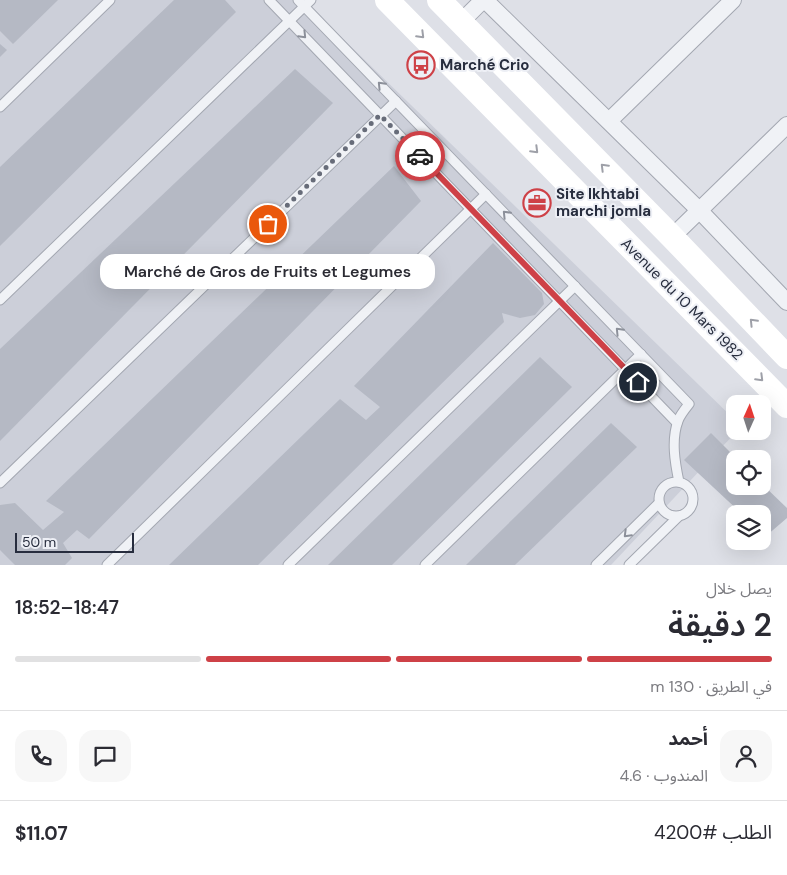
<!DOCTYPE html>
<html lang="ar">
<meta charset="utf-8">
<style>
:root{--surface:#fff;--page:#f7f7f7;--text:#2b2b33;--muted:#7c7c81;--line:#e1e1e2;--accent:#ce4147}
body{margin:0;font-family:"DM Sans","Noto Sans Arabic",sans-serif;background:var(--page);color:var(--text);direction:rtl;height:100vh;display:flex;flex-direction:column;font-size:19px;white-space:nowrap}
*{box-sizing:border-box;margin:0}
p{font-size:16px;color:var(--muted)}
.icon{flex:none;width:28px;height:28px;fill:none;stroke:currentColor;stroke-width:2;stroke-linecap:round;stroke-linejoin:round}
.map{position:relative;height:565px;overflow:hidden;direction:ltr}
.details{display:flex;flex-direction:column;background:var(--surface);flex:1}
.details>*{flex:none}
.needle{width:32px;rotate:3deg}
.tools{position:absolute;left:726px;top:395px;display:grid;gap:10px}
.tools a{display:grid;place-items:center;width:45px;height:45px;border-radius:10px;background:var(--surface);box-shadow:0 5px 20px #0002;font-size:25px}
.scale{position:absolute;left:15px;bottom:12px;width:119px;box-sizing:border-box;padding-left:5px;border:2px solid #272d3e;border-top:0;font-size:14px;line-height:18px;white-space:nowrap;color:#272d3e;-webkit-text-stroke:4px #edeff5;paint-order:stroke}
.pin{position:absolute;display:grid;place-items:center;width:42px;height:42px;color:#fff;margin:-21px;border:2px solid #fff;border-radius:50%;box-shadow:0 1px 5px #0007}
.courier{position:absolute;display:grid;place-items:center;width:50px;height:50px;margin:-25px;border:4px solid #ce4147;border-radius:50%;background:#fff;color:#222;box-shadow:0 1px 6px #0007}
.bubble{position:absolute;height:35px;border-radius:15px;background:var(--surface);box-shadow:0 5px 20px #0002;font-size:16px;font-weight:600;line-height:35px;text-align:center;direction:rtl}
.overview em{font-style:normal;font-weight:600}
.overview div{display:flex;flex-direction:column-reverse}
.overview{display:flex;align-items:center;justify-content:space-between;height:85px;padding:0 15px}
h1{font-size:32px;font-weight:600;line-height:38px}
.bar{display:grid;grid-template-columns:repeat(4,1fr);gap:8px 5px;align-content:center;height:60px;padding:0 15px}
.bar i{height:6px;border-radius:4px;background:var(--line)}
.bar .current{background:var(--accent)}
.bar p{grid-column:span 4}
.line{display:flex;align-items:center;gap:12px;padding:0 15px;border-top:1px solid var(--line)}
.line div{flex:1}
.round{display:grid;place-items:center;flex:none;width:52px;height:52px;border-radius:15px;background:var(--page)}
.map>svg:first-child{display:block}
</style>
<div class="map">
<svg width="787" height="565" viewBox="0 0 787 565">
<rect width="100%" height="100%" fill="#dee0e7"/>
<polygon fill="#cccfd9" points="0,0 303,0 735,420 735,431 737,431 611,565 0,565"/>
<g fill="#b5b9c4">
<polygon points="0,0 58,0 13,44 0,31"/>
<polygon points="174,0 225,0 236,12 0,246 0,167"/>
<polygon points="0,44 7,50 0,57"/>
<polygon points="295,69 333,103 0,441 0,349"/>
<polygon points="394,166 421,201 89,539 77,530 63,543 72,558 65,565 15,565 0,550 0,505 15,503 43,530 64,512 46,501"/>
<polygon points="493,243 542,293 544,304 535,315 520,318 502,313 504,322 258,565 169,565 340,399 366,420 380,407 354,386"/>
<polygon points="540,357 572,387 392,565 328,565"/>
<polygon points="611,423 637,447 515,565 466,565"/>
<polygon points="711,433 737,459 735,459 735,486 762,486 762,484 787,508 787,518 766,536 762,532 762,514 742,514 684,460"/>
</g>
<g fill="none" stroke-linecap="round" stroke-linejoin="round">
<g stroke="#a3a7b1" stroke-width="11">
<g id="service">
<polyline points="269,0 677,423"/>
<path d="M 298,0 L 689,404 C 685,409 680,415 678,421 C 671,440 675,463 679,482"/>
<polyline points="0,107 110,0"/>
<polyline points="0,300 311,0"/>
<circle cx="676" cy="499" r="17"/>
<polyline points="0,483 396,101"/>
<polyline points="107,565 486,194"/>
<polyline points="288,565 575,286"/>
<polyline points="425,565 641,354"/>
<polyline points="596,565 659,503"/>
<polyline points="629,565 678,517"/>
</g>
</g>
<g stroke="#a3a7b1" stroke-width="18">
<g id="minor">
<polyline points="485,0 699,210 787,302"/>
<polyline points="461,22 483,0"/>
<polyline points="609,121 733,0"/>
<polyline points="672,237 787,125"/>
</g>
</g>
<use href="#service" stroke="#f0f2f6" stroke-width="9"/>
<use href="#minor" stroke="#f0f2f6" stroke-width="16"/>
<g stroke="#fff" stroke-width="24">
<polyline points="387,0 787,406"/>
<polyline points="439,0 672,237 787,357"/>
</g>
</g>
<defs><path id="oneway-chevron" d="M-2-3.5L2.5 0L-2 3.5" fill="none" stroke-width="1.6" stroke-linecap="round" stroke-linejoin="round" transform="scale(1.25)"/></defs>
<g stroke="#8c909a">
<use href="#oneway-chevron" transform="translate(303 35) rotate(46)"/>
<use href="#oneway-chevron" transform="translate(381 85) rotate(-134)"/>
<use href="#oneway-chevron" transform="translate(506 214) rotate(-134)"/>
<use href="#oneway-chevron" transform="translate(619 331) rotate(-134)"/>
<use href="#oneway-chevron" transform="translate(627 534) rotate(135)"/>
</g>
<g stroke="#9ea0a8">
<use href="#oneway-chevron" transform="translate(421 35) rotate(45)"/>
<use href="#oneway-chevron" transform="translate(535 150) rotate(45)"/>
<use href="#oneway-chevron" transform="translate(604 167) rotate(-135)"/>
<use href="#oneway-chevron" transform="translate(753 322) rotate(-134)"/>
<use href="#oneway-chevron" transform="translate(760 378) rotate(45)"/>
</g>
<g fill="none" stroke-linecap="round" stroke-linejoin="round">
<polyline stroke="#676c79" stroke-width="5" stroke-dasharray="0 9" points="268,224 380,115 420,156"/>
<polyline stroke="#ce4147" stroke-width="6" points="420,156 638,382"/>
</g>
<defs>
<g id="bus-ring" transform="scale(1.4375)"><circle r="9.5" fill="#edeff5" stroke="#ce4147" stroke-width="1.5"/><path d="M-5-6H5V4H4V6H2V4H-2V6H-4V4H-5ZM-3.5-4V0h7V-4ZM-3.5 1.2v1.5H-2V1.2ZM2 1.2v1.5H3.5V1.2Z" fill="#ce4147"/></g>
<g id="office-ring" transform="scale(1.4375)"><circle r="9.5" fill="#edeff5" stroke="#ce4147" stroke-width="1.5"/><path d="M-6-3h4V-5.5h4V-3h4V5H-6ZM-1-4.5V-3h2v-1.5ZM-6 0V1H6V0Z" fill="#ce4147"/></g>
</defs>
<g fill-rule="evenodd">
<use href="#bus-ring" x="421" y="65"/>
<use href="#office-ring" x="537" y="203"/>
</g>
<g text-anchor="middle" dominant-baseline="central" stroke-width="4" stroke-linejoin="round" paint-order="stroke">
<g font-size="15" font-weight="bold" fill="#272d3e" stroke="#edeff5" text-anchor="start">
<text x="440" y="65">Marché Crio</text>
<text x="556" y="194">Site lkhtabi<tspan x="556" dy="17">marchi jomla</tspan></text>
</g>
<g font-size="15" fill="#272d3e" stroke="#edeff5">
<text transform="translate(682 299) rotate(45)">Avenue du 10 Mars 1982</text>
</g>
</g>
</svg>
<div class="tools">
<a><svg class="needle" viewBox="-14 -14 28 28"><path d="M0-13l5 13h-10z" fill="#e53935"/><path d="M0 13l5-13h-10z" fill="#7c7c81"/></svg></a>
<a><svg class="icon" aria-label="locate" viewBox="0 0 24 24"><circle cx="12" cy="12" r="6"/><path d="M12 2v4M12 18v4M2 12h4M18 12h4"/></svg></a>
<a><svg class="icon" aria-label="layers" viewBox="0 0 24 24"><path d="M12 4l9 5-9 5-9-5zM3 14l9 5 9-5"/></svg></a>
</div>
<div class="scale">50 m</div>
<div class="pin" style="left:268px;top:224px;background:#ea580c"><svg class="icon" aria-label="bag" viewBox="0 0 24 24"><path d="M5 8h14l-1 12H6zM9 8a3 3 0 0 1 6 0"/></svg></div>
<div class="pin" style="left:638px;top:382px;background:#1f2937"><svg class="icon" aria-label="home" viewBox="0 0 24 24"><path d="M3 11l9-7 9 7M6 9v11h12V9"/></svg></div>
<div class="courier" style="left:420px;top:156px"><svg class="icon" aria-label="car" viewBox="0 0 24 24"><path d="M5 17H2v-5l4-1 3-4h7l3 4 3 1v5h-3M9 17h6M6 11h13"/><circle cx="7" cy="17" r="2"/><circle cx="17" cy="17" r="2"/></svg></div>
<div class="bubble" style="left:100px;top:254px;width:335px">Marché de Gros de Fruits et Legumes</div>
</div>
<section class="details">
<div class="overview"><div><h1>2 دقيقة</h1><p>يصل خلال</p></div><em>18:47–18:52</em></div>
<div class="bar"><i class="current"></i><i class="current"></i><i class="current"></i><i></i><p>في الطريق · 130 m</p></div>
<div class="line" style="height:90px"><a class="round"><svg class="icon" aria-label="person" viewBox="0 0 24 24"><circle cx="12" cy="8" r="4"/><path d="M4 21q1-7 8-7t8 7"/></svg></a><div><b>أحمد</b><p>المندوب · 4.6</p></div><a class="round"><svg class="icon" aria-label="chat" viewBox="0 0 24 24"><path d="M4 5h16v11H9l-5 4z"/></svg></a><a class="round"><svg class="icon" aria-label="phone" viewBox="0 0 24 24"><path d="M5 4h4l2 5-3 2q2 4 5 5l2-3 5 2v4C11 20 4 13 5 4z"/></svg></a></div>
<div class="line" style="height:65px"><div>الطلب #4200</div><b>$11.07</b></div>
</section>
